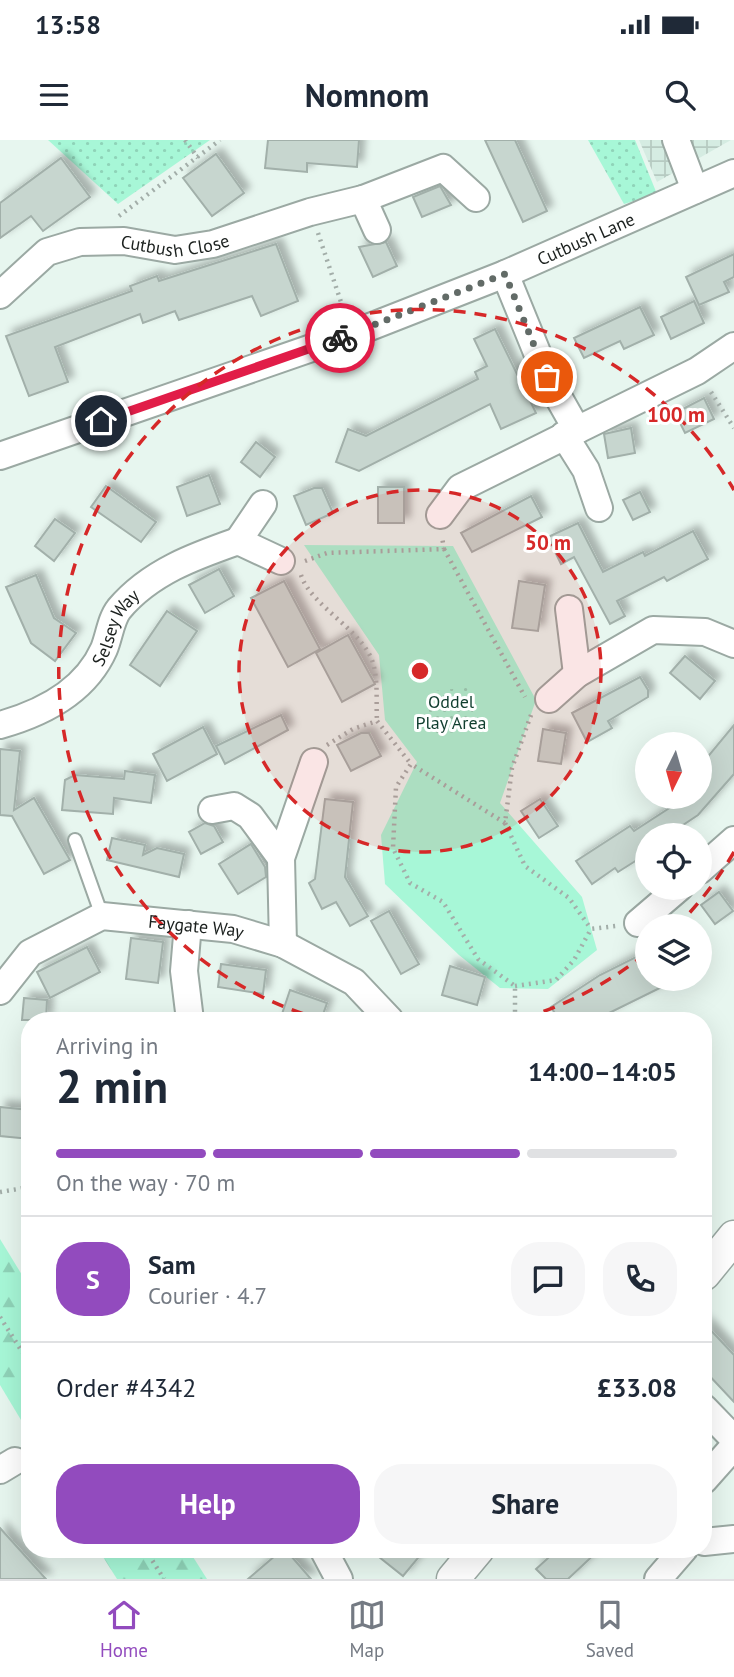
<!DOCTYPE html>
<meta charset="utf-8">
<style>
:root{--surface:#fff;--page:#f6f6f7;--text:#1f2937;--muted:#747a83;--line:#e0e1e3;--accent:#924bbe}
body{margin:0;font-family:"PT Sans",sans-serif;background:var(--page);color:var(--text);height:100vh;display:flex;flex-direction:column;font-size:26px;white-space:nowrap}
*{box-sizing:border-box;margin:0}
p{font-size:23px;color:var(--muted)}
.icon{flex:none;width:38px;height:38px;fill:none;stroke:currentColor;stroke-width:2;stroke-linecap:round;stroke-linejoin:round}
.map{position:relative;flex:1;overflow:hidden}
.details{position:absolute;left:21px;top:872px;width:691px;height:546px;display:flex;flex-direction:column;background:var(--surface);border-radius:28px;box-shadow:0 7px 28px #0002}
.details>*{flex:none}
.needle{width:46px;rotate:185deg}
.tools{position:absolute;left:635px;top:592px;display:grid;gap:14px}
.tools a{display:grid;place-items:center;width:77px;height:77px;border-radius:50%;background:var(--surface);box-shadow:0 7px 28px #0002;font-size:35px}
.pin{position:absolute;display:grid;place-items:center;width:60px;height:60px;color:#fff;margin:-30px;border:4px solid #fff;border-radius:50%;box-shadow:0 2px 7px #0007}
.courier{position:absolute;display:grid;place-items:center;width:70px;height:70px;margin:-35px;border:5px solid #e11d48;border-radius:50%;background:#fff;color:#222;box-shadow:0 2px 9px #0007}
.summary em{font-style:normal;font-weight:700}
.summary div{display:flex;flex-direction:column-reverse}
.summary{display:flex;align-items:center;justify-content:space-between;height:119px;padding:0 35px}
h1{font-size:46px;font-weight:700;line-height:52px}
.bar{display:grid;grid-template-columns:repeat(4,1fr);gap:10px 7px;align-content:center;height:84px;padding:0 35px}
.bar i{height:9px;border-radius:5px;background:var(--line)}
.bar .current{background:var(--accent)}
.bar p{grid-column:span 4}
.line{display:flex;align-items:center;gap:18px;padding:0 35px;border-top:2px solid var(--line)}
.line div{flex:1}
.round{display:grid;place-items:center;flex:none;width:74px;height:74px;border-radius:28px;background:var(--page)}
.button{display:flex;gap:14px;margin-top:auto;padding:14px 35px}
.button a{flex:1;height:80px;border-radius:28px;background:var(--accent);color:#fff;font-size:28px;font-weight:700;line-height:80px;text-align:center}
.button a+a{background:var(--page);color:var(--text)}
.status{display:flex;justify-content:space-between;align-items:center;height:49px;padding:0 35px;background:var(--surface);direction:ltr}
.status svg{height:19px;fill:currentColor}
header{display:flex;justify-content:space-between;align-items:center;height:91px;padding:0 35px;background:var(--surface);font-size:32px;font-weight:700}
.tab-bar{display:flex;justify-content:space-around;align-items:center;height:98px;border-top:2px solid var(--line);background:var(--surface);font-size:19px;color:var(--muted)}
.tab-bar a{display:grid;justify-items:center;gap:4px}
.tab-bar .current{color:var(--accent)}
.map>svg:first-child{display:block}
</style>
<div class="status"><b>13:58</b><svg viewBox="0 0 49 12"><path d="M0 12V9h3v3zM5 12V6h3v6zM10 12V3h3v9zM15 12V0h3v12zM26 1h20v11H26zM47 4h2v5h-2z"/></svg></div>
<header><svg class="icon" aria-label="menu" viewBox="0 0 24 24"><path d="M4 6h16M4 12h16M4 18h16"/></svg>Nomnom<svg class="icon" aria-label="search" viewBox="0 0 24 24"><circle cx="10" cy="10" r="6"/><path d="M15 15l6 6"/></svg></header>
<div class="map">
<svg width="734" height="1439" viewBox="0 0 734 1439">
<defs>
<pattern id="industrial-grid" width="8" height="8" patternUnits="userSpaceOnUse" patternTransform="scale(1.75)"><rect width="8" height="8" fill="#d5ece2"/><path d="M0 4h8M4 0v8" fill="none" stroke="#b6cac1"/></pattern>
<pattern id="forest-firs" width="22" height="20" patternUnits="userSpaceOnUse" patternTransform="scale(1.75)"><rect width="22" height="20" fill="#a7f7d7"/><path d="M5 1l3.5 6h-7zM16 11l3.5 6h-7z" fill="#8fd3b8"/></pattern>
<pattern id="park-dots" width="8" height="8" patternUnits="userSpaceOnUse" patternTransform="scale(1.75)"><rect width="8" height="8" fill="#a7f7d7"/><path d="M2 2h.1M6 6h.1" fill="none" stroke="#8fd3b8" stroke-width="1.8" stroke-linecap="round"/></pattern>
<filter id="shadow"><feDropShadow dx="6" dy="-6" stdDeviation="3.5" flood-color="#0004"/></filter>
</defs>
<rect width="100%" height="100%" fill="#e7f6ef"/>
<polygon fill="url(#industrial-grid)" points="639,0 731,0 657,42"/>
<polygon fill="#a7f7d7" points="304,405 453,406 536,560 500,663 582,757 597,810 548,849 500,848 459,815 385,744 381,695 417,622 385,580 379,515"/>
<g fill="url(#forest-firs)">
<polygon points="0,1099 30,1148 30,1295 0,1245"/>
<polygon points="98,1409 188,1409 207,1439 117,1439"/>
</g>
<g fill="url(#park-dots)">
<polygon points="48,0 210,0 118,64"/>
<polygon points="588,0 635,0 657,54 624,64"/>
<polygon points="470,547 475,590 431,595 426,552"/>
</g>
<g fill="#c7d6cf" stroke="#a2b0aa" stroke-width="2" filter="url(#shadow)">
<polygon points="268,0 359,0 357,27 307,23 307,32 265,28"/>
<polygon points="485,0 515,0 547,71 523,82"/>
<polygon points="216,14 244,53 212,76 183,38"/>
<polygon points="61,18 90,57 43,91 31,76 0,98 0,63"/>
<polygon points="440,46 451,65 422,77 413,57"/>
<polygon points="386,102 397,126 373,137 359,107"/>
<polygon points="276,104 298,161 261,176 252,156 179,180 175,171 143,183 140,174 55,207 68,242 29,256 6,196 132,151 130,146 157,136 159,141"/>
<polygon points="734,114 734,137 724,142 729,152 699,165 686,137"/>
<polygon points="694,161 704,183 671,199 661,177"/>
<polygon points="640,167 654,195 624,209 620,201 584,218 574,198"/>
<polygon points="495,189 536,273 501,289 490,264 359,331 336,322 348,289 366,296 478,239 475,232 487,226 474,199"/>
<polygon points="704,258 714,279 685,293 675,273"/>
<polygon points="631,288 635,313 608,318 604,294"/>
<polygon points="256,302 275,317 260,337 241,322"/>
<polygon points="209,335 220,364 187,376 177,347"/>
<polygon points="106,346 156,382 141,402 91,367"/>
<rect x="378" y="347" width="26" height="36"/>
<polygon points="314,348 322,348 333,373 306,385 294,356"/>
<polygon points="640,352 650,372 633,380 623,360"/>
<polygon points="531,356 542,377 472,412 461,393"/>
<polygon points="55,379 75,393 54,421 35,406"/>
<polygon points="578,383 603,432 643,412 645,416 693,391 708,419 667,441 664,437 617,461 625,476 610,484 574,417 561,424 548,397"/>
<polygon points="219,429 234,456 205,473 189,445"/>
<polygon points="36,435 54,478 76,493 55,521 31,503 6,447"/>
<polygon points="284,441 320,509 288,527 251,458"/>
<polygon points="519,441 545,445 538,491 512,488"/>
<polygon points="167,471 197,491 160,546 130,525"/>
<polygon points="348,495 375,544 342,562 316,513"/>
<polygon points="685,516 715,541 700,559 670,533"/>
<polygon points="640,537 648,550 648,557 608,581 612,588 587,602 572,573"/>
<polygon points="281,575 288,590 225,624 216,606"/>
<polygon points="734,585 734,634 698,675 668,695 648,695 648,713 618,732 615,728 592,744 576,721 630,686 634,691 688,656 700,656 700,626"/>
<polygon points="203,587 217,614 167,641 153,614"/>
<polygon points="543,589 566,593 561,624 538,621"/>
<polygon points="361,593 369,593 381,616 351,631 337,605"/>
<polygon points="0,609 20,611 14,670 34,658 70,720 44,734 12,676 0,675"/>
<polygon points="125,631 155,635 151,663 114,658 113,674 62,670 65,640 75,635 124,639"/>
<polygon points="325,659 353,662 345,737 368,776 350,786 336,762 322,769 309,743 315,739"/>
<polygon points="540,659 558,686 539,698 521,671"/>
<polygon points="205,683 214,686 223,702 201,714 189,692"/>
<polygon points="112,698 145,705 143,715 157,708 184,714 179,737 107,720"/>
<polygon points="251,704 265,727 266,737 238,754 219,724"/>
<polygon points="719,752 733,771 715,784 701,765"/>
<polygon points="389,771 419,824 401,834 371,781"/>
<polygon points="131,798 163,802 158,843 126,839"/>
<polygon points="87,807 100,832 50,858 37,832"/>
<polygon points="648,811 648,838 680,838 595,880 559,880 551,867 600,835"/>
<polygon points="221,824 266,830 263,854 218,847"/>
<polygon points="450,826 485,837 477,865 442,855"/>
<polygon points="290,850 327,863 321,880 280,880"/>
<polygon points="24,858 47,860 46,880 22,880"/>
<polygon points="0,967 30,970 30,999 0,996"/>
<polygon points="704,1183 734,1215 734,1262 704,1230"/>
<polygon points="0,1388 46,1439 0,1439"/>
<polygon points="285,1409 311,1439 248,1439 283,1409"/>
<polygon points="369,1409 407,1409 418,1418 403,1436"/>
<polygon points="558,1409 600,1409 568,1439 546,1439 536,1429"/>
</g>
<g fill="none" stroke-linecap="round" stroke-linejoin="round">
<g stroke="#9ba9a3" stroke-width="16">
<polyline id="service" points="75,700 102,776"/>
</g>
<g stroke="#9ba9a3" stroke-width="30">
<g id="minor">
<polyline points="676,0 695,50"/>
<polyline points="363,59 443,28 476,58"/>
<polyline points="505,134 547,237 577,290 697,231 734,206"/>
<path id="s1" d="M 0,155 L 47,112 L 80,102 L 124,101 L 175,110 L 213,104 L 310,72 L 363,59 L 377,90"/>
<polyline points="564,295 586,330 599,368"/>
<path id="s2" d="M 0,316 L 352,194 L 505,134 L 734,33"/>
<polyline points="440,375 460,348 577,290"/>
<polyline points="238,401 263,364"/>
<polyline points="569,469 577,534"/>
<polyline points="549,559 577,534 653,490 705,492 734,504"/>
<path id="s3" d="M 0,585 C 43,573 85,552 104,509 C 109,497 111,479 119,469 C 150,432 195,416 238,401 L 281,421"/>
<polyline points="212,670 234,666 250,676 281,718"/>
<polyline points="700,730 734,700"/>
<polyline points="638,783 680,747"/>
<polyline points="188,784 184,831 190,880"/>
<polyline points="283,804 281,718 314,622"/>
<path id="s4" d="M 0,851 L 30,813 L 102,776 L 233,789 L 283,804 L 354,842 L 390,880"/>
<polyline points="704,1268 734,1299"/>
<polyline points="0,1330 15,1321"/>
<polyline points="704,1340 734,1306"/>
<polyline points="704,1402 734,1399"/>
<polyline points="323,1409 339,1439"/>
<polyline points="658,1439 684,1409"/>
</g>
</g>
<g stroke="#9ba9a3" stroke-width="35">
<g id="tertiary">
<polyline points="704,1134 734,1097"/>
<polyline points="453,1439 478,1409"/>
</g>
</g>
<g stroke="#a3aea9" stroke-width="4.5" stroke-dasharray="2 5" stroke-linecap="butt">
<polyline points="185,0 198,18"/>
<polyline points="119,76 220,0"/>
<polyline points="318,93 344,171"/>
<polyline points="711,252 734,288"/>
<polyline points="444,409 525,557"/>
<polyline points="305,421 327,413 444,409 442,397"/>
<path d="M 301,435 C 311,467 367,492 374,527 C 378,544 376,564 377,581"/>
<polyline points="531,575 512,628 505,683 525,726 569,758 591,789"/>
<polyline points="327,605 353,589 377,581 411,624"/>
<polyline points="505,683 411,624 396,647 393,708 410,743 443,762 478,819 515,846 515,880"/>
<polyline points="515,846 556,840 574,820 591,789 616,786"/>
<polyline points="0,1052 30,1047"/>
<polyline points="0,1177 30,1224"/>
<polyline points="145,1409 164,1439"/>
</g>
<use href="#service" stroke="#fff" stroke-width="12"/>
<use href="#minor" stroke="#fff" stroke-width="26"/>
<use href="#tertiary" stroke="#fff" stroke-width="32"/>
</g>
<g fill="none" stroke-linecap="round" stroke-linejoin="round">
<polyline stroke="#626b67" stroke-width="7" stroke-dasharray="0 12.6" points="340,198 505,134 547,237"/>
<polyline stroke="#e11d48" stroke-width="9" points="101,281 340,198"/>
</g>
<circle cx="420" cy="531" r="181" fill="#d62828" fill-opacity=".12"/>
<g fill="none" stroke="#d62828" stroke-width="3.5" stroke-dasharray="12 9">
<circle cx="420" cy="531" r="181"/>
<path d="M734 712A362 362 0 0 1 678 785M645 814A362 362 0 0 1 517 880M323 880A362 362 0 1 1 734 350"/>
</g>
<g text-anchor="middle" dominant-baseline="central" stroke-width="6" stroke-linejoin="round" paint-order="stroke">
<g font-size="18" fill="#1b201e" stroke="#fff">
<text stroke="none"><textPath href="#s1" startOffset="194">Cutbush Close</textPath></text>
<text stroke="none"><textPath href="#s2" startOffset="625">Cutbush Lane</textPath></text>
<text stroke="none"><textPath href="#s3" startOffset="158">Selsey Way</textPath></text>
<text stroke="none"><textPath href="#s4" startOffset="224">Faygate Way</textPath></text>
</g>
<g font-size="18" fill="#103e2f" stroke="#fff">
<text x="451" y="561">Oddel<tspan x="451" dy="21">Play Area</tspan></text>
</g>
</g>
<circle cx="420" cy="531" r="10" fill="#d62828" stroke="#fff" stroke-width="3.5"/>
<g font-size="21" text-anchor="middle" font-weight="bold" fill="#d62828" stroke="#fff" stroke-width="6" stroke-linejoin="round" paint-order="stroke">
<text x="676" y="282">100 m</text>
<text x="548" y="410">50 m</text>
</g>
</svg>
<div class="tools">
<a><svg class="needle" viewBox="-14 -14 28 28"><path d="M0-13l5 13h-10z" fill="#e53935"/><path d="M0 13l5-13h-10z" fill="#747a83"/></svg></a>
<a><svg class="icon" aria-label="locate" viewBox="0 0 24 24"><circle cx="12" cy="12" r="6"/><path d="M12 2v4M12 18v4M2 12h4M18 12h4"/></svg></a>
<a><svg class="icon" aria-label="layers" viewBox="0 0 24 24"><path d="M12 4l9 5-9 5-9-5zM3 14l9 5 9-5"/></svg></a>
</div>
<div class="pin" style="left:547px;top:237px;background:#ea580c"><svg class="icon" aria-label="bag" viewBox="0 0 24 24"><path d="M5 8h14l-1 12H6zM9 8a3 3 0 0 1 6 0"/></svg></div>
<div class="pin" style="left:101px;top:281px;background:#1f2937"><svg class="icon" aria-label="home" viewBox="0 0 24 24"><path d="M3 11l9-7 9 7M6 9v11h12V9"/></svg></div>
<div class="courier" style="left:340px;top:198px"><svg class="icon" aria-label="bike" viewBox="0 0 24 24"><circle cx="6" cy="16" r="4"/><circle cx="18" cy="16" r="4"/><path d="M6 16l4-8h5l3 8M10 8l3 8H6M13 5h3"/></svg></div>
<section class="details">
<div class="summary"><div><h1>2 min</h1><p>Arriving in</p></div><em>14:00–14:05</em></div>
<div class="bar"><i class="current"></i><i class="current"></i><i class="current"></i><i></i><p>On the way · 70 m</p></div>
<div class="line" style="height:126px"><b class="round" style="background:var(--accent);color:#fff">S</b><div><b>Sam</b><p>Courier · 4.7</p></div><a class="round"><svg class="icon" aria-label="chat" viewBox="0 0 24 24"><path d="M4 5h16v11H9l-5 4z"/></svg></a><a class="round"><svg class="icon" aria-label="phone" viewBox="0 0 24 24"><path d="M5 4h4l2 5-3 2q2 4 5 5l2-3 5 2v4C11 20 4 13 5 4z"/></svg></a></div>
<div class="line" style="height:91px"><div>Order #4342</div><b>£33.08</b></div>
<div class="button"><a>Help</a><a>Share</a></div>
</section>
</div>
<nav class="tab-bar">
<a class="current"><svg class="icon" aria-label="home" viewBox="0 0 24 24"><path d="M3 11l9-7 9 7M6 9v11h12V9"/></svg>Home</a>
<a><svg class="icon" aria-label="map" viewBox="0 0 24 24"><path d="M3 6l6-2 6 2 6-2v14l-6 2-6-2-6 2zM9 4v14M15 6v14"/></svg>Map</a>
<a><svg class="icon" aria-label="saved" viewBox="0 0 24 24"><path d="M7 4h10v16l-5-4-5 4z"/></svg>Saved</a>
</nav>
